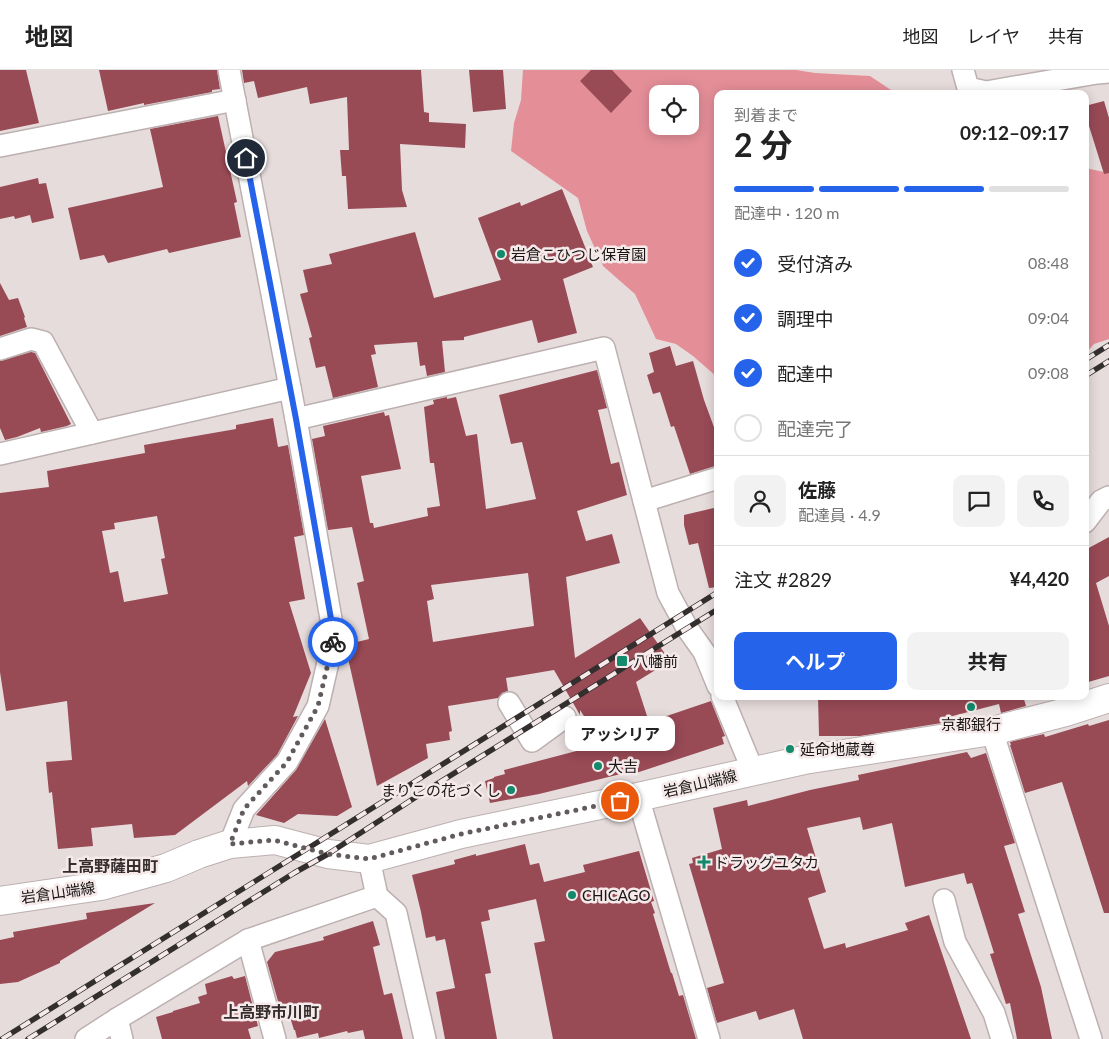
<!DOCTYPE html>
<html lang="ja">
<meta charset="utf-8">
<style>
:root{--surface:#fff;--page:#f2f2f2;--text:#222;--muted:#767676;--line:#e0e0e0;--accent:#2563eb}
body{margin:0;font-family:Lato,"Noto Sans JP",sans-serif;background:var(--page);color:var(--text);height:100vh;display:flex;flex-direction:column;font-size:19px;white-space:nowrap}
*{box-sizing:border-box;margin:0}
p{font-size:16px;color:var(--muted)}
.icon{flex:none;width:28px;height:28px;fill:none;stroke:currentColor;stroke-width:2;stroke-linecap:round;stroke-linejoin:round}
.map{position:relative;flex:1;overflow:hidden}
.details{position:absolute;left:714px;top:20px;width:375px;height:610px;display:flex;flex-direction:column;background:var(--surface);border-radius:10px;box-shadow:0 2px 12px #0003}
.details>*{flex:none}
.tools{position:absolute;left:649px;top:15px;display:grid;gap:10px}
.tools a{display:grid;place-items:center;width:50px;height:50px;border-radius:10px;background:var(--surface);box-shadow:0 2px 12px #0003;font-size:25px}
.pin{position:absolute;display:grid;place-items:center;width:42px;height:42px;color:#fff;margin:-21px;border:2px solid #fff;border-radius:50%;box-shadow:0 1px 5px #0007}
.courier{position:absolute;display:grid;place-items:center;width:50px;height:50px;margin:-25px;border:4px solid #2563eb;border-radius:50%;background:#fff;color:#222;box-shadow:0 1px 6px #0007}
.bubble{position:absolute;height:35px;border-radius:10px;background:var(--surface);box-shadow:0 2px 12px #0003;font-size:16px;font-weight:700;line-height:35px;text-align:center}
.overview em{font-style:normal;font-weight:700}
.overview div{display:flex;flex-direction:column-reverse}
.overview{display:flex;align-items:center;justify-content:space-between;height:85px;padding:0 20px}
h1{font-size:32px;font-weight:700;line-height:38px}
.bar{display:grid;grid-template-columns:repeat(4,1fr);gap:8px 5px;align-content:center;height:60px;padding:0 20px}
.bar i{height:6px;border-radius:4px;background:var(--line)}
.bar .selected{background:var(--accent)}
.bar p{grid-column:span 4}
.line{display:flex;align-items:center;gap:12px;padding:0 20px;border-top:1px solid var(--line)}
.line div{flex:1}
.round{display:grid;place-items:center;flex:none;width:52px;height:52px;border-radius:10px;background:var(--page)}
ol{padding:0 20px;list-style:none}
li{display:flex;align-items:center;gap:15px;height:55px}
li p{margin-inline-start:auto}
li .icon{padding:5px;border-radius:50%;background:var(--accent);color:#fff;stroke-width:4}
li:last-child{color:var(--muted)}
li i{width:28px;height:28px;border:2px solid var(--line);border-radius:50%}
.cta{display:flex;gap:10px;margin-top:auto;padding:10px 20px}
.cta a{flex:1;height:58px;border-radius:10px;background:var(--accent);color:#fff;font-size:20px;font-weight:700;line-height:58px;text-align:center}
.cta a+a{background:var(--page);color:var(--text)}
header{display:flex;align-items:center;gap:30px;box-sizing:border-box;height:70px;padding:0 25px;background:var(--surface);border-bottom:1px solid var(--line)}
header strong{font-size:24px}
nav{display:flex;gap:28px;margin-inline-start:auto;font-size:18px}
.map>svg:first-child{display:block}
</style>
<header>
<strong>地図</strong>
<nav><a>地図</a><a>レイヤ</a><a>共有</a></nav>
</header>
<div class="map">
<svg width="1109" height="969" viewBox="0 0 1109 969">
<rect width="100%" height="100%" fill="#e7dcdc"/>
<g fill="#e48e98" fill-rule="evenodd">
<path d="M 523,0 L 796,0 L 815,3 L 870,6 L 897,24 L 718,24 L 717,307 L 693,286 L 676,274 L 656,269 L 635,224 L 603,196 L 587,161 L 578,128 L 511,81 L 514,53 L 521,30 ZM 658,24 L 690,24 L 690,56 L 658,56 Z"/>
<polygon points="1085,98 1109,103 1109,269 1094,274 1085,284"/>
</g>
<g fill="#984a55" fill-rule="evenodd">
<polygon points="0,0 26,0 39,53 0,61"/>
<polygon points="99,0 217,0 220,19 212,20 212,22 144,35 144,33 108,41"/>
<polygon points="242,0 421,0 424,42 429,43 429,52 466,54 465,78 400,74 402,120 407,137 348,139 346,106 342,106 340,80 349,80 347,27 310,34 307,17 258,28 254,11 244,13"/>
<polygon points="469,0 503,0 506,39 473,42"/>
<polygon points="591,0 612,0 632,21 611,43 580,11"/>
<polygon points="1104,31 1109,48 1109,103 1104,104 1089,56 1085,58 1085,36"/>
<polygon points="218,46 237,132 234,133 241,167 169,183 167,179 108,193 104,185 80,190 68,138 163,117 150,59"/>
<polygon points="38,108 39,114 46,113 54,148 32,153 30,145 15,149 14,146 0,149 0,117"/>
<polygon points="562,119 593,197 563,209 577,263 538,273 532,250 464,267 464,270 442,271 445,302 427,306 425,295 420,296 417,272 374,275 376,284 371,285 378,317 333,328 325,296 316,298 309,268 312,267 300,224 308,222 303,200 332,194 329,184 415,162 434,228 501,210 478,148 520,132 521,136"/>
<polygon points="0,213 9,230 18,228 25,247 24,248 27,257 0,266"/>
<polygon points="670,276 676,296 693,291 704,330 718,368 718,395 690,404 674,356 671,357 660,322 653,324 647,305 654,302 649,283"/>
<polygon points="31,282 35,283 71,354 67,356 41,362 40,358 17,367 5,370 0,358 0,291"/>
<path d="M 597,300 L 607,338 L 598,340 L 611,394 L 619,392 L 627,425 L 577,441 L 586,471 L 612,464 L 620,493 L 566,507 L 575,588 L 640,548 L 670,591 L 636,612 L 649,652 L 711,631 L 725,666 L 722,667 L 724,674 L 630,705 L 629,702 L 539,724 L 490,733 L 485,711 L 494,708 L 494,707 L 505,704 L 504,700 L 584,679 L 582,669 L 597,666 L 580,640 L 580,645 L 554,600 L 506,608 L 508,621 L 502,623 L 498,628 L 448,636 L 452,661 L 449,662 L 450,670 L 426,674 L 428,688 L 377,716 L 345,575 L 369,569 L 357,513 L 364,511 L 352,457 L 328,460 L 312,369 L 325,366 L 323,356 L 384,342 L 385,346 L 389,345 L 401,399 L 361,406 L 370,453 L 373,453 L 374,458 L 428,446 L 427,438 L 440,436 L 434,393 L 430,393 L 424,337 L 434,334 L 433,330 L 447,327 L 447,329 L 456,327 L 466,366 L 477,364 L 486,439 L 536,429 L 522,372 L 511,374 L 499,325 ZM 528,503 L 534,556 L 433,572 L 427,531 L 434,529 L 431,515 Z"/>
<path d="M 273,348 L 278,377 L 288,375 L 304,465 L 294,467 L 305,529 L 289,532 L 311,603 L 293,647 L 298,646 L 277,685 L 248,716 L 247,711 L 175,765 L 134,768 L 132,754 L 91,758 L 93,776 L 58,779 L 52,722 L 49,723 L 46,692 L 72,690 L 67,631 L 6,641 L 0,602 L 0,423 L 49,417 L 47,401 L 145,383 L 144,375 L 236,359 L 236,355 ZM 157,446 L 165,488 L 161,489 L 168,524 L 124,532 L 118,501 L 110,503 L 102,461 L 115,459 L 114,453 Z"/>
<polygon points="718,437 718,517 709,518 698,473 689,475 684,455 684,445"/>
<polygon points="1109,467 1109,506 1096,513 1109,556 1109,606 1085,613 1085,480"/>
<polygon points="818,626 1023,626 1026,636 1001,643 999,634 945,648 948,652 860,666 819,666"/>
<polygon points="325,649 352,737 337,746 298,744 284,753 256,745 296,700"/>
<polygon points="1109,650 1109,843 1104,843 1062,712 1025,723 1010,675 1011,675 1010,672 1044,664 1045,667 1088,654 1089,656"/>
<polygon points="967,682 971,688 986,683 1015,773 1004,776 1025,842 1018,844 1041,917 1052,969 1017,969 1010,933 1006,934 990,884 994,883 972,813 967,814 964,803 905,817 892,753 863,760 860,747 807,758 826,822 808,828 824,879 845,873 846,878 908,860 905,853 929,845 971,969 803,969 794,939 759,950 756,941 717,953 707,918 724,913 689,794 693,793 692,788 722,779 713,738 747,730 748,736 810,720 859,710 858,705"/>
<polygon points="525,774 530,795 539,793 544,812 585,802 583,795 639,781 654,831 651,832 655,843 653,844 671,903 672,903 679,926 683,925 696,969 553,969 534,873 545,871 536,829 488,840 490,850 481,852 491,903 485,904 497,969 445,969 436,922 455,918 445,869 436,871 435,866 426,868 421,842 412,805 455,794 454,790 476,784 476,786"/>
<polygon points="155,833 60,891 60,893 18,912 0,914 0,870 14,867 13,862 87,849 86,843"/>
<polygon points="373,851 380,875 373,877 384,925 392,923 403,969 365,969 363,960 348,963 347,961 319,968 318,963 297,968 295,960 294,960 290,947 283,949 267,892 275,882 324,870 323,867"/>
<polygon points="232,906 234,909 245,906 258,956 248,959 251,969 162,969 156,947 173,942 173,941 200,933 198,927 207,924 205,914"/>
</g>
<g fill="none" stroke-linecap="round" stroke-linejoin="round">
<g stroke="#bcb0b1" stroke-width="24">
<g id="minor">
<polyline points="229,0 296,349 334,566 318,636 287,692 244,739 230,774"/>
<polyline points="963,0 968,18 986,22 1097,3 1109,2"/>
<polyline points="0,76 235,30"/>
<polyline points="0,279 31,269 43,272 92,363"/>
<polyline points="296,349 604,278 668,523 687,558 704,582 718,616"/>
<polyline points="0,384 290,318"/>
<polyline points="644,431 718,408"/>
<polyline points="1085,452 1101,431 1109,427"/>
<polyline points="722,626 753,701"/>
<polyline points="509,633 532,671 565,647"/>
<polyline points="992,661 1091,969"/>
<polyline points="638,727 709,969"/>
<polyline points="369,789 377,826 396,843 425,969"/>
<polyline points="944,830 955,872 994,943 1002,969"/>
<polyline points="248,870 275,969"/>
<polyline points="117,949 122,969"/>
<polyline points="86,969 117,949 248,870 377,826"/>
</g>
</g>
<g stroke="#bcb0b1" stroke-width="30">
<polyline id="secondary" points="0,831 101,816 166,798 199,784 230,774 275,770 328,784 369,789 461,764 638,727 804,690 992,661 1066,642 1109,628"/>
</g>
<use href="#minor" stroke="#fff" stroke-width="21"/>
<use href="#secondary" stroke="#fff" stroke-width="28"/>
<g stroke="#342f2f" stroke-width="5.5">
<g id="rail">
<polyline points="1085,290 1109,275"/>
<polyline points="1085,306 1109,291"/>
<polyline points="2,969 419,709 718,522"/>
<polyline points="28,969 294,803 328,784 416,727 718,539"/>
</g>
</g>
<use href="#rail" stroke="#f5e9ea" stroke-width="4" stroke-dasharray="11" stroke-linecap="butt"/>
</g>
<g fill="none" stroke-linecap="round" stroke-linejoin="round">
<polyline stroke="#615b5b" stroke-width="5" stroke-dasharray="0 9" points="333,572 318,636 287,692 244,739 230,774 274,770 328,784 369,789 461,764 620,731"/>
<polyline stroke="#2563eb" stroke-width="6" points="246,88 296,349 334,566 333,572"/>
</g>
<g fill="#128a6b" stroke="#f5e9ea" stroke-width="2">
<circle cx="501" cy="184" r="5"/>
<rect x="616" y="585" width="12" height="12" rx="2.5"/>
<circle cx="971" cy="637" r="5"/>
<circle cx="790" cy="679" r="5"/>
<circle cx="598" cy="696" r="5"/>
<circle cx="511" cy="720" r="5"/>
<path d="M701.5 784.5h5v5h5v5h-5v5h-5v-5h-5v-5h5z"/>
<circle cx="572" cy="825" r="5"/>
</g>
<g text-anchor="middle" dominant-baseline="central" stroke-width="5" stroke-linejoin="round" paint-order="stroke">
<g font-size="15" fill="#191515" stroke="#f5e9ea" text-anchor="start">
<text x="511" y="184">岩倉こひつじ保育園</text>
<text x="633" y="591">八幡前</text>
<text x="971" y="654" text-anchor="middle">京都銀行</text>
<text x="800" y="679">延命地蔵尊</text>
<text x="608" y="696">大吉</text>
<text x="501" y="720" text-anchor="end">まりこの花づくし</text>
<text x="714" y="792">ドラッグユタカ</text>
<text x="582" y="825">CHICAGO</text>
</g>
<g font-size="15" fill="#191515" stroke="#f5e9ea">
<text transform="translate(700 713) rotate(-13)">岩倉山端線</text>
<text transform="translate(58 822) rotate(-8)">岩倉山端線</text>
</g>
<g font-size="16" font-weight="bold" fill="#352c2d" stroke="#f5e9ea">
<text x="110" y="795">上高野薩田町</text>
<text x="271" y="941">上高野市川町</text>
</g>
</g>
</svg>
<div class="tools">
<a><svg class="icon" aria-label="locate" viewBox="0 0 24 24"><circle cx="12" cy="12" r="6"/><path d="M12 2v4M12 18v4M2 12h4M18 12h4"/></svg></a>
</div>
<div class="pin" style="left:620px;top:731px;background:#ea580c"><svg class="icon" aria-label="bag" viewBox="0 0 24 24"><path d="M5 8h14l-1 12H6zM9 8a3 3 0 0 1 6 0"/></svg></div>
<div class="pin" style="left:246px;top:88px;background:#1f2937"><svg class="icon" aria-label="home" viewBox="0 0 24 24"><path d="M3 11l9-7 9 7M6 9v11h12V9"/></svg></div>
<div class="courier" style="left:333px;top:572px"><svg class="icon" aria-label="bike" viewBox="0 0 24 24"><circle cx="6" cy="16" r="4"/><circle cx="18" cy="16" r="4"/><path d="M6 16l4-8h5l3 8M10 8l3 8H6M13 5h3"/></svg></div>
<div class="bubble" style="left:565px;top:646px;width:110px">アッシリア</div>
<section class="details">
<div class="overview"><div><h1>2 分</h1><p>到着まで</p></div><em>09:12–09:17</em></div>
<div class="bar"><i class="selected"></i><i class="selected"></i><i class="selected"></i><i></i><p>配達中 · 120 m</p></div>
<ol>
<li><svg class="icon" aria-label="check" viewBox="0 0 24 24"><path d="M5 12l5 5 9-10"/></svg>受付済み<p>08:48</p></li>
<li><svg class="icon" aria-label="check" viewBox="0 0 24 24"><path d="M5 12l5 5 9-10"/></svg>調理中<p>09:04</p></li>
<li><svg class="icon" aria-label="check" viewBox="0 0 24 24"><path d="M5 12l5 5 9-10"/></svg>配達中<p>09:08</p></li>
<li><i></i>配達完了</li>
</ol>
<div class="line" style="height:90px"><a class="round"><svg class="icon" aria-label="person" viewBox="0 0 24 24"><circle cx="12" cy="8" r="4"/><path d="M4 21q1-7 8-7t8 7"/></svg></a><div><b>佐藤</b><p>配達員 · 4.9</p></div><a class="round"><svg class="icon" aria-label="chat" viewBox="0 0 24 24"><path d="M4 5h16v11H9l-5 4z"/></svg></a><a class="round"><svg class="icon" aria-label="phone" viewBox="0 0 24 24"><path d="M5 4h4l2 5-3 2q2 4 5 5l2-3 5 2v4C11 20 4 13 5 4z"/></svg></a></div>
<div class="line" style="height:65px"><div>注文 #2829</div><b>¥4,420</b></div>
<div class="cta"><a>ヘルプ</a><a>共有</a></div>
</section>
</div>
